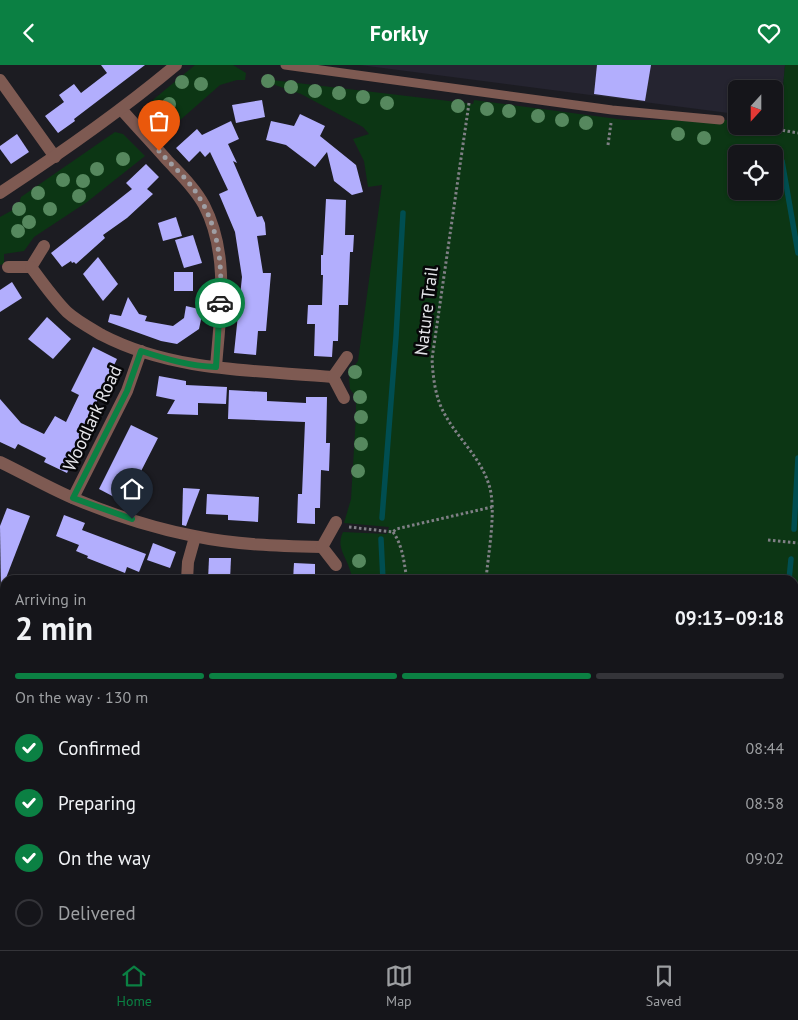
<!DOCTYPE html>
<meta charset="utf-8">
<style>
:root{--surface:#15151a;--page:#1e1e23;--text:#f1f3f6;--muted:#9d9fa2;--line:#343439;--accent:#0b8043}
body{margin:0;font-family:"PT Sans",sans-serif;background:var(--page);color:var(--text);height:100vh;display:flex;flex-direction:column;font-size:19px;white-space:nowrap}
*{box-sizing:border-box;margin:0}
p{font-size:16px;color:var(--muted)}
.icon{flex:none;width:28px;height:28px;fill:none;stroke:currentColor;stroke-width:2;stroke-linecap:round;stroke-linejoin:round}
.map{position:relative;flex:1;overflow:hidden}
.panel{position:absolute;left:0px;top:510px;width:799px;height:375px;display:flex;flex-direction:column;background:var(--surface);border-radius:15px 15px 0 0;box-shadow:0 1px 4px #0004,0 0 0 1px var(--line)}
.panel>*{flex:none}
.needle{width:32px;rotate:201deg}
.buttons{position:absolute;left:728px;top:15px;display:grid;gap:10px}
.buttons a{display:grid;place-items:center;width:55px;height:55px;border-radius:8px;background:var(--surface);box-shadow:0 1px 4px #0004,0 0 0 1px var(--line);font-size:25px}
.pin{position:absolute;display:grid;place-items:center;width:42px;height:42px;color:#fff;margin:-51px -21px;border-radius:50% 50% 50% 0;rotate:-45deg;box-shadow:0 0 5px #0007}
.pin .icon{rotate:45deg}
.courier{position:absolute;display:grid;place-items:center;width:50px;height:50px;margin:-25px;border:4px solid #0b8043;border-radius:50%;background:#fff;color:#222;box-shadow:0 1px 6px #0007}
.headline em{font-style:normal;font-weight:800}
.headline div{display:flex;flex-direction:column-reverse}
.headline{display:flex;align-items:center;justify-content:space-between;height:85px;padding:0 15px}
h1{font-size:32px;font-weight:800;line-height:38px}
.bar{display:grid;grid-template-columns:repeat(4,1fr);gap:8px 5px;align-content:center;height:60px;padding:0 15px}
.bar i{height:6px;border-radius:4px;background:var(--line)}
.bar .active{background:var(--accent)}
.bar p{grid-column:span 4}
ol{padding:0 15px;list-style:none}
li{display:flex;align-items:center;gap:15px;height:55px}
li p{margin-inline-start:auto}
li .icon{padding:5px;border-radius:50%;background:var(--accent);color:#fff;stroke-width:4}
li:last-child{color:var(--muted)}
li i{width:28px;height:28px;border:2px solid var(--line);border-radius:50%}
header{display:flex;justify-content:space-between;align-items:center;height:65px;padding:0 15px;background:var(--accent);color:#fff;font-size:22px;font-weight:800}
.menu{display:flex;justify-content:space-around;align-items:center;height:70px;border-top:1px solid var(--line);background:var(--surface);font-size:14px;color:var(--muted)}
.menu a{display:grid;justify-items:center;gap:2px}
.menu .active{color:var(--accent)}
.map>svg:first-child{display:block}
</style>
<header><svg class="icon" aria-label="back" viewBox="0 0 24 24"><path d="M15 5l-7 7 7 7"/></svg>Forkly<svg class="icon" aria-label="heart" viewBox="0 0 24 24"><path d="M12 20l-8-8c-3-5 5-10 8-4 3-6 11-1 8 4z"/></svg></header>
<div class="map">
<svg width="798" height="885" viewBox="0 0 798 885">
<rect width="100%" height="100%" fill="#1c1c22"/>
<polygon fill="#252430" points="360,0 785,0 780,55 774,54 774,24 736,24 736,49"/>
<g fill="#0c3614" fill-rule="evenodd">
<polygon points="195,0 233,0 246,8 245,15 237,15 220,20 162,71 145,50 148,39"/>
<path d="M 785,0 L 798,0 L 798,726 L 794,727 L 794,515 L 353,515 C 351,508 349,501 346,495 C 341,484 338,478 343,467 L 387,469 L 389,462 L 344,458 L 351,434 L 356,350 L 356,332 L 350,324 L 349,314 L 352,304 L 358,296 L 382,120 L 368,122 L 364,96 L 353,74 L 369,69 L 363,62 L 301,29 L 272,19 L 272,15 L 466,38 L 473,39 L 474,35 L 625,55 L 736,55 L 736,61 L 774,61 L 774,55 L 780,54 ZM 736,89 L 774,89 L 774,126 L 736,126 Z"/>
<polygon points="115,67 123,69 145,91 87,137 34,172 24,186 4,189 4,199 0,200 0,152 18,142 21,132"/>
<rect x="0" y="666" width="5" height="126"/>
</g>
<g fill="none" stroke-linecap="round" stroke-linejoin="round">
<g stroke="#004e51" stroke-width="5.5">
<polyline points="782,96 798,188"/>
<polyline points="382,453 396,272 403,148"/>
<polyline points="794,464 798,393"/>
<polyline points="381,474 383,515"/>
<polyline points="789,515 791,494"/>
</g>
</g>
<g fill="#b2aefd">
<polygon points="101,0 145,0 74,54 75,56 58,68 45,51 64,37 59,30 74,19 81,28 107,8"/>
<polygon points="597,0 651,0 645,36 594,29"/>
<polygon points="262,35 265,52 236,58 232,40"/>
<polygon points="300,49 325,61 320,71 356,100 363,127 352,130 334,116 327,87 315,102 286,80 266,75 271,56 294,61"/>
<polygon points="231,56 239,74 228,79 237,98 233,96 257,152 262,151 265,158 266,170 257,171 263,208 271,208 266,266 258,266 256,290 234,288 242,212 235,167 219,129 228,125 210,87 205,92 200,86 189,97 176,83 197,64 202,70"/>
<polygon points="17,69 29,87 11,99 0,84 0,81"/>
<polygon points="146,99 159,112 147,124 153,129 127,153 103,170 105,173 76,199 74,197 72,198 71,196 62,202 51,188 132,124 126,118"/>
<polygon points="326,134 346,135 345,170 354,170 353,187 350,187 348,240 339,240 338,276 333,276 332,292 314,291 315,259 307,259 308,240 322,240 323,210 321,210 321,190 323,190"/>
<polygon points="176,152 182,171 163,176 158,158"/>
<polygon points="193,170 202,198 184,203 175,175"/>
<polygon points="98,192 118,219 103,236 83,209"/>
<rect x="174" y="207" width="19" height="19"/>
<polygon points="12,217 22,233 0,247 0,225"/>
<polygon points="128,232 139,249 147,251 145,256 173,261 184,253 186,241 203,245 199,264 177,279 161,276 108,257 110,249 121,251"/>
<polygon points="47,252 71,274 53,294 28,274"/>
<polygon points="93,282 117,294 95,340 98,341 67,408 44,397 46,393 18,379 15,384 0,377 0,334 21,358 44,369 55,351 66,357 79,330 71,326"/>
<polygon points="159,311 186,316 186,320 227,322 226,339 198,338 198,350 167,349 175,335 156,331"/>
<polygon points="229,325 267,327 267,336 306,338 306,332 327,332 326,378 330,378 329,406 321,405 320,443 315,443 315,459 297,458 298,429 302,429 305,357 228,354"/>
<polygon points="131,360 158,373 136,416 129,412 118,434 99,424"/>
<polygon points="183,423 200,424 186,461 182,460"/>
<polygon points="207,429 259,432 258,457 228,455 228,450 206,449"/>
<polygon points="7,443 30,451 1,526 0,461"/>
<polygon points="64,450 85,458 82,465 146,489 139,507 127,502 125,508 87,493 88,491 76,486 79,480 56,471"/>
<polygon points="153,478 176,487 170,503 147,495"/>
<polygon points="209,493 231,493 230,515 208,515"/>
<polygon points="294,498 315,499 315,515 293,515"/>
</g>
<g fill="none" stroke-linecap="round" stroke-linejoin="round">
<g stroke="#808086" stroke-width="3" stroke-dasharray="2.5 2.5" stroke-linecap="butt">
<path d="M 469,38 L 432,294 C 433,312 435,330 443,346 C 456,372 480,391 489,420 C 497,444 488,489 486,515"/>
<polyline points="758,61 798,68"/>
<polyline points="608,80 611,58"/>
<polyline points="349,462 393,467 396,464 492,442"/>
<path d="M 393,467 C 403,481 404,498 407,515"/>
<polyline points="768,475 798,478"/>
<polyline points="794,694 798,693"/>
<polyline points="0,698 5,698"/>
<polyline points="254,885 333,883 356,885"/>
</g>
<polyline stroke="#7e5a52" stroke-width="9" points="285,0 612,45 720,55"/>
<g stroke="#7e5a52" stroke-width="12">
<polyline points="0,15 55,92"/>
<path d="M 121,44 C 136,61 152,78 167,95 C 180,109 195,123 204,140 C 230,190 220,248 216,302"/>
<path d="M 0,128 C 61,88 120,47 176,0"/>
<polyline points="8,202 31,202 44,181"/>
<path d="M 31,202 C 42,217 54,234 67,247 C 77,256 90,263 102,270 C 173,307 255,305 333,312"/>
<polyline points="344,333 333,312 347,292"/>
<path d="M 0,397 C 25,409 49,423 75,434 C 113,450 153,463 194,471 C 236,480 279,481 322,482"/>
<polyline points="73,433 127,326 141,286"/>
<polyline points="336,457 322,482 336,500"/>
<polyline points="187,515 188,497 195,472"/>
<polyline points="0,592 5,592"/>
</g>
<g stroke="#feb4a6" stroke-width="15">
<polyline points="0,807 5,807"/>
<polyline points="794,810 798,810"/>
<polyline points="0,838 5,838"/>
<polyline points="794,842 798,842"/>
</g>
</g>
<g fill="#56885e">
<circle cx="268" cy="16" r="7"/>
<circle cx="182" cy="17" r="7"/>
<circle cx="201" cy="19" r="7"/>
<circle cx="291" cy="22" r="7"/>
<circle cx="315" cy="26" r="7"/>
<circle cx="339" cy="28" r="7"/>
<circle cx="363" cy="32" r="7"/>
<circle cx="387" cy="38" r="7"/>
<circle cx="169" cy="39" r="7"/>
<circle cx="458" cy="41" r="7"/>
<circle cx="487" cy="44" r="7"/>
<circle cx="154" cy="46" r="7"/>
<circle cx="509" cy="46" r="7"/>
<circle cx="538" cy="51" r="7"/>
<circle cx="562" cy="55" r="7"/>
<circle cx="586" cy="58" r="7"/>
<circle cx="678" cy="69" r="7"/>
<circle cx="704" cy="73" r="7"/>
<circle cx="123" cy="94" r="7"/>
<circle cx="97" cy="104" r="7"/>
<circle cx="63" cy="115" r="7"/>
<circle cx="83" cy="116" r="7"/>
<circle cx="38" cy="128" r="7"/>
<circle cx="79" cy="131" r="7"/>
<circle cx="19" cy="144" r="7"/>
<circle cx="50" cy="144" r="7"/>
<circle cx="29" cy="157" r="7"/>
<circle cx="18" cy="166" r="7"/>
<circle cx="355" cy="307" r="7"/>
<circle cx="360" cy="332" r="7"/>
<circle cx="361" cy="352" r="7"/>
<circle cx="361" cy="379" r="7"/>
<circle cx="358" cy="406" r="7"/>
<circle cx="359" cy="496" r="7"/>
</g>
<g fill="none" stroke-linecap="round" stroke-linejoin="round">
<path stroke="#9f9fa4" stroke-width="5" stroke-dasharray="0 9" d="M 159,86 C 170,98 183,110 193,123 C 218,157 223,197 220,238"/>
<path stroke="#0b8043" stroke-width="6" d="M 132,454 L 73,433 L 127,326 L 141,286 C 166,294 189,301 216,302 L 220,238"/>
</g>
<g text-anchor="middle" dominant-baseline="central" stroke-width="5" stroke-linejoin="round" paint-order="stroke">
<g font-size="18" fill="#e5e5ea" stroke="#070709">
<text transform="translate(426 246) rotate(-83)">Nature Trail</text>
<text transform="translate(92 353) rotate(-65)">Woodlark Road</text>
</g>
</g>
</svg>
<div class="buttons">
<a><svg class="needle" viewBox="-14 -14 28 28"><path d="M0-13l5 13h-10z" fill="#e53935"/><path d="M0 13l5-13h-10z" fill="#9d9fa2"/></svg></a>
<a><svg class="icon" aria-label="locate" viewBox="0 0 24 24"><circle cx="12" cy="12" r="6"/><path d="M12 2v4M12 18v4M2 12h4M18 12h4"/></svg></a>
</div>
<div class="pin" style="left:159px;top:86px;background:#ea580c"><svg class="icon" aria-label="bag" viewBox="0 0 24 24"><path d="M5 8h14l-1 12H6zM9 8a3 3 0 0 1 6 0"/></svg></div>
<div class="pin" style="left:132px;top:454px;background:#1f2937"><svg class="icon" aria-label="home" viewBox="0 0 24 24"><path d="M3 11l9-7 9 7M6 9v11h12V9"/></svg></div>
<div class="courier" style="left:220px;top:238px"><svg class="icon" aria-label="car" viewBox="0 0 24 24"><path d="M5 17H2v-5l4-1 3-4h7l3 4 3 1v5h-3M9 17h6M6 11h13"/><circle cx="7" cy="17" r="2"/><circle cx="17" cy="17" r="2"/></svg></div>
<section class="panel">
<div class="headline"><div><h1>2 min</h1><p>Arriving in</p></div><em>09:13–09:18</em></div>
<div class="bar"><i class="active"></i><i class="active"></i><i class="active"></i><i></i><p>On the way · 130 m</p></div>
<ol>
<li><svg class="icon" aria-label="check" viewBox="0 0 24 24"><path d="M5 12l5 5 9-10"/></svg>Confirmed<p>08:44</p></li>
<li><svg class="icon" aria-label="check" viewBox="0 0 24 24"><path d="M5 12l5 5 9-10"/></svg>Preparing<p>08:58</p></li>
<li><svg class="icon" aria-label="check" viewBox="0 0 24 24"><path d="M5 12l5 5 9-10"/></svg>On the way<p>09:02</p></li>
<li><i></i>Delivered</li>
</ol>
</section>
</div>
<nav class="menu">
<a class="active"><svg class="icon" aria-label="home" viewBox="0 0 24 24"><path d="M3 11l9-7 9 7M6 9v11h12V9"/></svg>Home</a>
<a><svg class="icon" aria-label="map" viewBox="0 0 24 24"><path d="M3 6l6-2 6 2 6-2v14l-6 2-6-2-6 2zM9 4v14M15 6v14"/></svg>Map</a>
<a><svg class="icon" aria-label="saved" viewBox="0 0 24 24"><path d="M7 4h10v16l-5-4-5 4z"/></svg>Saved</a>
</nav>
